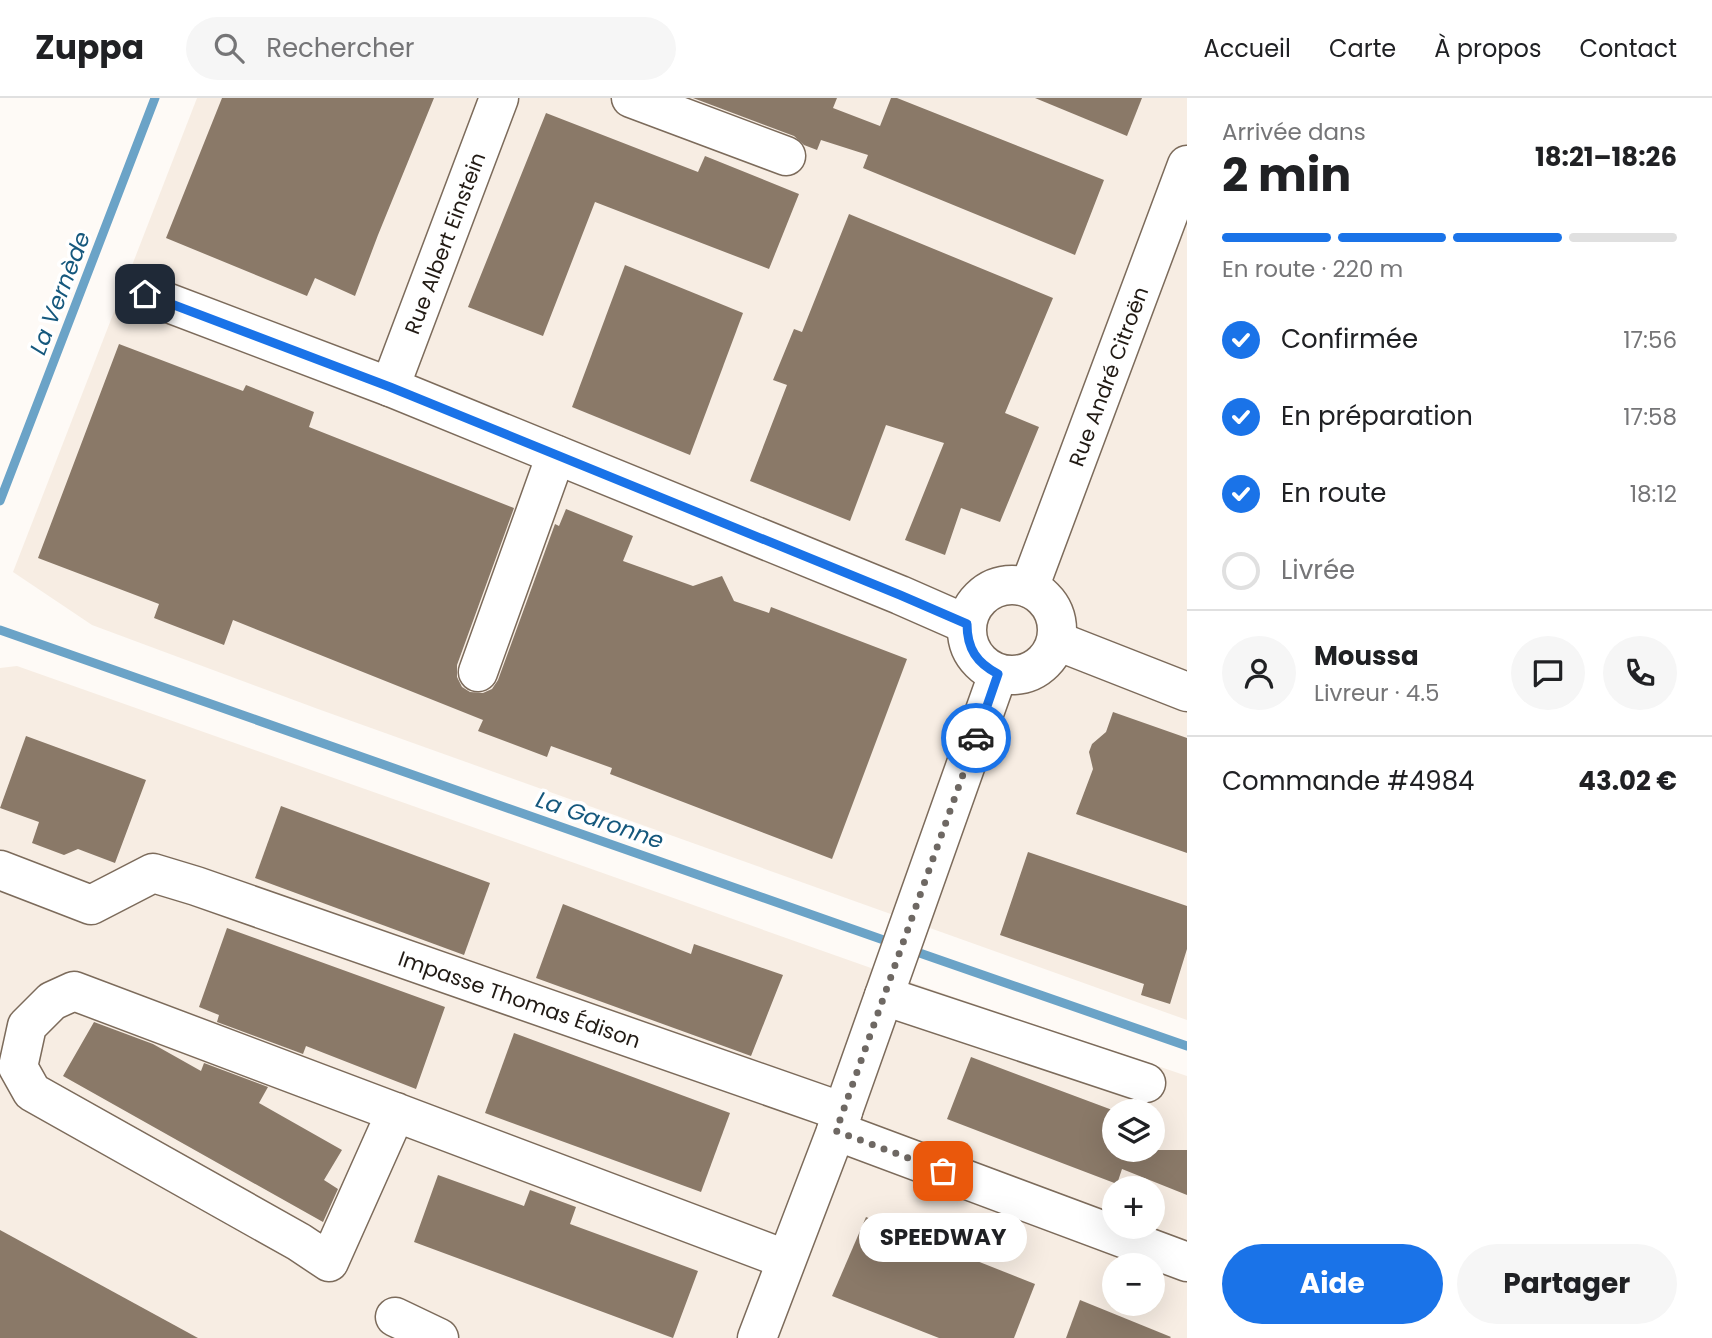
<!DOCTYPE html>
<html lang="fr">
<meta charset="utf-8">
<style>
:root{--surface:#fff;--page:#f6f6f6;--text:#202124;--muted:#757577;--line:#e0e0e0;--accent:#1a73e8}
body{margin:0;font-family:Poppins,sans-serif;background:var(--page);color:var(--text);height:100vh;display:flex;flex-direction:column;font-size:26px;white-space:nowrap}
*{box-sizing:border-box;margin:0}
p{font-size:23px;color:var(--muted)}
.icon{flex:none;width:38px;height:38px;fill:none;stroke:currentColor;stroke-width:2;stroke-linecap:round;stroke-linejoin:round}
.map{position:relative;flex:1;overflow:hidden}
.drawer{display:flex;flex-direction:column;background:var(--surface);width:525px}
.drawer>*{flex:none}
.tools{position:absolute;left:1102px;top:1001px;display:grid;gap:14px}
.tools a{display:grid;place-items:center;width:63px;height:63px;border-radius:50%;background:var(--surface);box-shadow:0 7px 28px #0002;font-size:35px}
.pin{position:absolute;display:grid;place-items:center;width:60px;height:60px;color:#fff;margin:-30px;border-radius:14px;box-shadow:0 4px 10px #0006}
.courier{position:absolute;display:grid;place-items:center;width:70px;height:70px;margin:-35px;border:5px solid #1a73e8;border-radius:50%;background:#fff;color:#222;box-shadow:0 2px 9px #0007}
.bubble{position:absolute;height:49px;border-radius:24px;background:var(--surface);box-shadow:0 7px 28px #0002;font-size:23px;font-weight:700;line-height:49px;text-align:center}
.head em{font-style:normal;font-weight:700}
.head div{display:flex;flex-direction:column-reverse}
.head{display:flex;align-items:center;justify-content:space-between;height:119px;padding:0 35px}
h1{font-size:46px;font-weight:700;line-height:52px}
.bar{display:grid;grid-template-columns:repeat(4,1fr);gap:10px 7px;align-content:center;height:84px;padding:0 35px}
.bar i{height:9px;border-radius:5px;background:var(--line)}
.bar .selected{background:var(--accent)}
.bar p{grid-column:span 4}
.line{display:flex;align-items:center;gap:18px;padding:0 35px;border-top:2px solid var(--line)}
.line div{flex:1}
.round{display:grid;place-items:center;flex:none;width:74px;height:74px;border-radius:37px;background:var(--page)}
ol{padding:0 35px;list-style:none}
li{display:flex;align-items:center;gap:21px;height:77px}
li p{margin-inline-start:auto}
li .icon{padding:7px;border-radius:50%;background:var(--accent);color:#fff;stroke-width:4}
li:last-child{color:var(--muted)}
li i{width:38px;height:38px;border:4px solid var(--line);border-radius:50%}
.action{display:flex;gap:14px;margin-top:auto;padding:14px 35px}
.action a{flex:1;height:80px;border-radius:42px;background:var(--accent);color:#fff;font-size:28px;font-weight:700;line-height:80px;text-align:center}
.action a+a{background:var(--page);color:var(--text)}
header{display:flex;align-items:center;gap:42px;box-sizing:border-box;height:98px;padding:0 35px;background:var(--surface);border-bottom:2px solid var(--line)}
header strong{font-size:33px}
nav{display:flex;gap:38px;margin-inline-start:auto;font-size:24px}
.search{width:490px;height:63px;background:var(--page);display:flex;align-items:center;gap:18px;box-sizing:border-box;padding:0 24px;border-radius:38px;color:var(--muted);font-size:26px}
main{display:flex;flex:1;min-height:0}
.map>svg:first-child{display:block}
</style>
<header>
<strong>Zuppa</strong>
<div class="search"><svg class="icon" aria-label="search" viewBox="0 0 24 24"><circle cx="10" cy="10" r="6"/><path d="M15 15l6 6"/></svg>Rechercher</div>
<nav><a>Accueil</a><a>Carte</a><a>À propos</a><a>Contact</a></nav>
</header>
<main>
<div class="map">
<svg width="1187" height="1240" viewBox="0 0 1187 1240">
<rect width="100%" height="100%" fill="#fefaf6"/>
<g fill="#f7ede3" fill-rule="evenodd">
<polygon points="197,0 1187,0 1187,922 318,611 92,527 13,474"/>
<path d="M 17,568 L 939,894 L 1187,978 L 1187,1240 L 0,1240 L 0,570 ZM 1115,1013 L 1153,1013 L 1153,1052 L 1115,1052 ZM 1115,1090 L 1153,1090 L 1153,1129 L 1115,1129 ZM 1115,1167 L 1153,1167 L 1153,1206 L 1115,1206 Z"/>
</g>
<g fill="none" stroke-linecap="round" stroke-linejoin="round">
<g stroke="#6ba3c7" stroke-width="9">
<polyline points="0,403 155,0"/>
<polyline points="0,532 895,846"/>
<polyline points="911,852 1187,948"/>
</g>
</g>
<g fill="#8a7968">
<polygon points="222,0 434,0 378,137 355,198 315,180 307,198 166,140"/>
<polygon points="693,0 837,0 833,10 880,28 891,0 897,0 1104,82 1075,157 863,70 868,57 821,42 817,52 804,47 794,38"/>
<polygon points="1035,0 1142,0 1127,38"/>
<polygon points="546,15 698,74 705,58 799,96 769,171 595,104 543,238 468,209"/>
<polygon points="849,116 1053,200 1005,315 1039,329 1000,424 961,410 945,457 905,442 944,345 886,327 850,423 750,383 787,287 773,282 794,231 802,234"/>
<polygon points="625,167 743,215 690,357 572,309"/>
<polygon points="119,246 243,293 246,287 314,314 309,329 514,410 457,567 457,579 462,589 470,594 483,595 492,591 498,582 555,426 559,428 566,411 633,438 623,463 693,488 722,478 734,503 769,515 771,509 907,561 832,761 610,676 612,670 551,648 547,659 478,633 483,622 233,522 224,547 154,520 159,506 38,460"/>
<polygon points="1113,614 1187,640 1187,755 1076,716 1093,671 1089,654 1092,646 1106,634"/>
<polygon points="26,638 146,682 115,765 78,751 64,757 32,745 39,724 0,710"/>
<polygon points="281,708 490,785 464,857 255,780"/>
<polygon points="1028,754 1187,808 1187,851 1170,906 1141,897 1144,886 1000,837"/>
<polygon points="563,806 691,856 694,846 783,877 751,958 536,880"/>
<polygon points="227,830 445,909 416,991 306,948 303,956 217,924 219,917 199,909"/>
<polygon points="94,924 153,946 201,973 204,965 268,989 259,1005 342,1052 324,1082 338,1091 323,1124 63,978"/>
<polygon points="514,935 730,1015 701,1094 485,1015"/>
<polygon points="971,959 1115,1013 1115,1052 1187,1052 1187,1097 1122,1071 1117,1086 947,1021"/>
<polygon points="438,1077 524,1108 530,1092 576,1109 570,1126 698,1173 673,1240 414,1144"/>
<polygon points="866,1119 1035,1186 1014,1240 939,1240 832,1198"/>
<polygon points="0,1132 198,1240 0,1240"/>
<polygon points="1080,1202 1171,1239 1170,1240 1066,1240"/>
</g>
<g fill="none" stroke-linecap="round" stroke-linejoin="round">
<g stroke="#7c6b5b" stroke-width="41">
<g id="minor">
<polyline points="631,0 786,58"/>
<polyline points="145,196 390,289 900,497 966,526"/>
<path id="s1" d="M 390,289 L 499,0"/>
<circle cx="1012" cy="532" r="45"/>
<path id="s2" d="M 1029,490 L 1187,67"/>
<polyline points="1057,543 1187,594"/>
<polyline points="478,574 556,357"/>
<path id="s3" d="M 0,772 L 91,807 L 153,775 L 196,788 L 843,1014"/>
<polyline points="884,898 1146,985"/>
<polyline points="396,1014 329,1164 299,1144 32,994 18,969 27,928 52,903 74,893 785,1161"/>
<polyline points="836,1033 1187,1164"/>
<polyline points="395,1219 439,1240"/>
<polyline points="757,1240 836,1033 998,576"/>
</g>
</g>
<use href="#minor" stroke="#fff" stroke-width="38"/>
</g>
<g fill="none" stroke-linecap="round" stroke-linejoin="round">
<polyline stroke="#6e6863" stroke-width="7" stroke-dasharray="0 12.6" points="943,1073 836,1033 976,640"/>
<path stroke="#1a73e8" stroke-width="9" d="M 145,196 L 390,289 L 900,497 L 967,526 C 967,551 977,565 998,576 L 976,640"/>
</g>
<g text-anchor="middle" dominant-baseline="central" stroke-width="7" stroke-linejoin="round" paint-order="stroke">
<g font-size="21" fill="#211a14" stroke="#fff">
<text stroke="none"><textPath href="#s1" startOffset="154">Rue Albert Einstein</textPath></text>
<text stroke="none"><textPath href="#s2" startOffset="226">Rue André Citroën</textPath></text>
<text stroke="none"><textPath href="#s3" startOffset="555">Impasse Thomas Édison</textPath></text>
</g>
<g font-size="23" font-style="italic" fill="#15587d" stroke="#fff">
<text transform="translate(60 195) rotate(-69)">La Vernède</text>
<text transform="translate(600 722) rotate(19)">La Garonne</text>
</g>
</g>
</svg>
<div class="tools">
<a><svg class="icon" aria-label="layers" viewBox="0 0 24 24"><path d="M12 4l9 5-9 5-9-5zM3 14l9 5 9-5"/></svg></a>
<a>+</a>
<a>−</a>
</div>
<div class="pin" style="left:943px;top:1073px;background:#ea580c"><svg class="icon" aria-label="bag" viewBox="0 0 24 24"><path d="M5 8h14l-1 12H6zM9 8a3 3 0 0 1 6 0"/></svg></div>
<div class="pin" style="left:145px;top:196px;background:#1f2937"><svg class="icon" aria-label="home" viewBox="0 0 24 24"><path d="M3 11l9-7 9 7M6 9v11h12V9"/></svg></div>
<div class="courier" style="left:976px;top:640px"><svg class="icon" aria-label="car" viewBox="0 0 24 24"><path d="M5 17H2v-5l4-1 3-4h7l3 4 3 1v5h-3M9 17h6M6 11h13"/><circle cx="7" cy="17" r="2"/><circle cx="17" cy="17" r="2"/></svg></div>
<div class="bubble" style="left:859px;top:1115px;width:168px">SPEEDWAY</div>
</div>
<section class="drawer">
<div class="head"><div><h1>2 min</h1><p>Arrivée dans</p></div><em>18:21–18:26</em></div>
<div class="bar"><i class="selected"></i><i class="selected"></i><i class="selected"></i><i></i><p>En route · 220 m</p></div>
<ol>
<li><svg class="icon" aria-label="check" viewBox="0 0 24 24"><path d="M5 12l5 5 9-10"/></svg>Confirmée<p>17:56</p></li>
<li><svg class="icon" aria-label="check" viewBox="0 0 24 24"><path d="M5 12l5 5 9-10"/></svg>En préparation<p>17:58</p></li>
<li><svg class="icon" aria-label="check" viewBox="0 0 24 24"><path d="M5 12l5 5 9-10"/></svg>En route<p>18:12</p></li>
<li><i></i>Livrée</li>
</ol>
<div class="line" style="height:126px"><a class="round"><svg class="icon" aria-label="person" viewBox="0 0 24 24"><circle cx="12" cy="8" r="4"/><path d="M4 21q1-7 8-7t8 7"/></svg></a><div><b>Moussa</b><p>Livreur · 4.5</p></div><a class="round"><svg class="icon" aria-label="chat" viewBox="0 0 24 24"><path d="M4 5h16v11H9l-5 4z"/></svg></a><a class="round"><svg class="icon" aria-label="phone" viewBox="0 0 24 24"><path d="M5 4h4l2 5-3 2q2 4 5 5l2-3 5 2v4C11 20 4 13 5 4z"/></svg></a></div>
<div class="line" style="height:91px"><div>Commande #4984</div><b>43.02 €</b></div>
<div class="action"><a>Aide</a><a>Partager</a></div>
</section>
</main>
